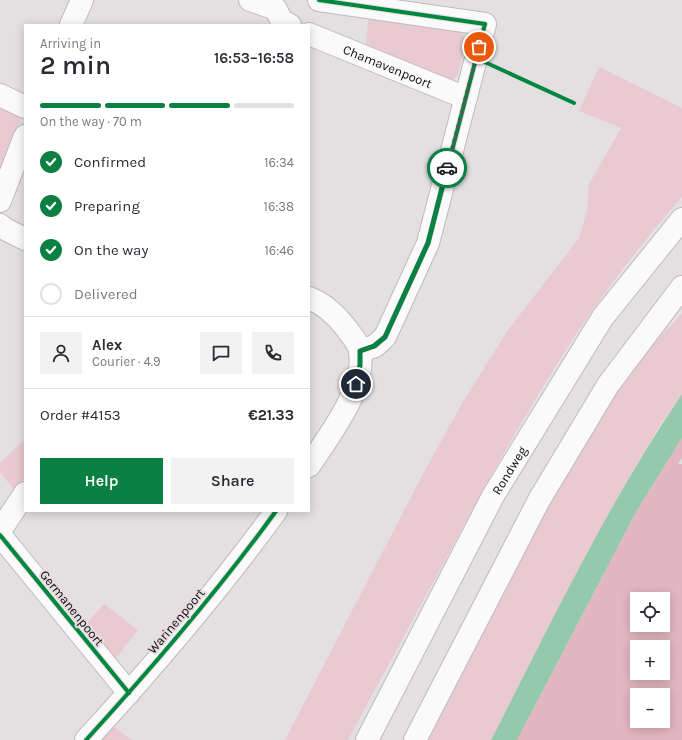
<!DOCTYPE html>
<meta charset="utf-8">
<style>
:root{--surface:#fff;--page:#f2f2f3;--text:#2b2b33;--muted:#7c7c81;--line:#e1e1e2;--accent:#0b8043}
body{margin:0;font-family:Karla,sans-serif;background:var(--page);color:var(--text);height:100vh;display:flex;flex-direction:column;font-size:15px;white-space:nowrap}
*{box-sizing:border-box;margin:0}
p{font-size:13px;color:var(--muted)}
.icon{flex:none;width:22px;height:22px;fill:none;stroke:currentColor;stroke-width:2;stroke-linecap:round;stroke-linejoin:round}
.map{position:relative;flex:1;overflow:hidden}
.side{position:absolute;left:24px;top:24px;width:286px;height:488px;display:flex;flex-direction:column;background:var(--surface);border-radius:0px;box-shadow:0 2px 10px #0003}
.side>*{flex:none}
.tools{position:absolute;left:630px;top:592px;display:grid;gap:8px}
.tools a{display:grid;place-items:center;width:40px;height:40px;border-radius:0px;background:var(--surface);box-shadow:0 2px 10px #0003;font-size:20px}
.pin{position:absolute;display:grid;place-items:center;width:34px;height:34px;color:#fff;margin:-17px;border:2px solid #fff;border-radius:50%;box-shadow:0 1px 4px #0007}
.courier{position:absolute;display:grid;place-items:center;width:40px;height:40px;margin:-20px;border:3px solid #0b8043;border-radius:50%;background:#fff;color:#222;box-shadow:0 1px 5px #0007}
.summary em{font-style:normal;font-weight:600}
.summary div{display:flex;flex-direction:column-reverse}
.summary{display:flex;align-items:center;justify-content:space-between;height:68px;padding:0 16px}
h1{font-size:26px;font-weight:600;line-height:30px}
.bar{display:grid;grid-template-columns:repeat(4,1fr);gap:6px 4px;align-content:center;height:48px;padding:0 16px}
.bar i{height:5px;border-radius:3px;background:var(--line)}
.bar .on{background:var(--accent)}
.bar p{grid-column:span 4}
.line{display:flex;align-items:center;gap:10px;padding:0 16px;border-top:1px solid var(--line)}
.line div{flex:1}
.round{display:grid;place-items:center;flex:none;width:42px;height:42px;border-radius:0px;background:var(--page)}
ol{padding:0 16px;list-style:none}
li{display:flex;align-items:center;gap:12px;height:44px}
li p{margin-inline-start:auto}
li .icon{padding:4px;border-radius:50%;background:var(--accent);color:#fff;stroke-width:4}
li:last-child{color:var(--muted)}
li i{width:22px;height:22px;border:2px solid var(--line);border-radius:50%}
.button{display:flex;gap:8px;margin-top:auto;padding:8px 16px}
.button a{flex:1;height:46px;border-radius:0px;background:var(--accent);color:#fff;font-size:16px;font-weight:600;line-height:46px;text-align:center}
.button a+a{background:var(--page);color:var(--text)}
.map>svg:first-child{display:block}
</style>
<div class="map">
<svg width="682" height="740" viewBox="0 0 682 740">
<rect width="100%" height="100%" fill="#e4dfe1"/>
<g fill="#e9cad2">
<polygon points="369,16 458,29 464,36 466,41 458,74 455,78 449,82 365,50"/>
<path d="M 599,67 L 682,108 L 682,197 C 641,243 603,293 569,345 C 524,415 484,488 444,562 C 412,621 380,680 348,740 L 285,740 L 424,472 L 464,400 L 508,330 L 579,238 L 587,211 L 589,184 L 621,128 L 579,111 Z"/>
<polygon points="0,105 14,110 20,120 0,175"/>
<polygon points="682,314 682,394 661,424 634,469 575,576 491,740 426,740 544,511 606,405 642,355"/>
<polygon points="25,439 25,477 15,491 0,472 0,463"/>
<polygon points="104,604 138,630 112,663 83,627"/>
<polygon points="110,723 131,740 96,740"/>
</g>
<path fill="#e3b6c3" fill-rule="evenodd" d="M 682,438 L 682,458 L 678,464 L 682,464 L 682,740 L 517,740 L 636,512 ZM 637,599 L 663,599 L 663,625 L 637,625 ZM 637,647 L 663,647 L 663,673 L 637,673 ZM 637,695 L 663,695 L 663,721 L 637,721 Z"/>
<path fill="#94c9ac" d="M 682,394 L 682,438 L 636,512 L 517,740 L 491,740 C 551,623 608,503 682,394 Z"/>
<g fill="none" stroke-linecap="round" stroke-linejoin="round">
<g stroke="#bfbbbc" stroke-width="24">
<g id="minor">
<polyline points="250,0 276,9 281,20 290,25"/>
<polyline points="319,0 485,24 428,243 385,337 375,346 360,351"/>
<polyline points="71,25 82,0"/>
<path id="s1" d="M 309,34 L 466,98"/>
<polyline points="0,95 25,107"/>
<polyline points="0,201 25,136"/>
<polyline points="0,225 5,229 25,239"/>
<path d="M 309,298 C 324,304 337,316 346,328 C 351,335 359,343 360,352 C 366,389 328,437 309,466"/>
<polyline points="0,531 25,493"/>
<polyline points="0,535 129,693"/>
<path d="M 86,740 C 153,667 218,591 276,511"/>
</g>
</g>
<g stroke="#bfbbbc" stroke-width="24">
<g id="major">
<path id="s2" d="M 367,740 L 493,496 L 603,317 L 682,219"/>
<polyline points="415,740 539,500 608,385 682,287"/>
</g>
</g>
<use href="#minor" stroke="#fbfafa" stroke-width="22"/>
<use href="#major" stroke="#fbfafa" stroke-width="22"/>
<g stroke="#e6dde0" stroke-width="6">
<g id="cycleway">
<polyline points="319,0 485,24 428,243 385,337 375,346 360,351"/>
<polyline points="476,58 574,103"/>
<polyline points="0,535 129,693"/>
<path d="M 86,740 C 153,667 218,591 276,511"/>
</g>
</g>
<use href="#cycleway" stroke="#00873e" stroke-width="4"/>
</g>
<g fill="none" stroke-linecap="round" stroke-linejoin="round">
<polyline stroke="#5a5657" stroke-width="4" stroke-dasharray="0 7.2" points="447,168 479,47"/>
<polyline stroke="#0b8043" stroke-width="5" points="356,384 360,365 360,351 374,346 385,337 428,243 447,168"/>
</g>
<g text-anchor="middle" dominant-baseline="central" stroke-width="4" stroke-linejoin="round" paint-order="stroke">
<g font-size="13" fill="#0f0c0d" stroke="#e6dde0">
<text stroke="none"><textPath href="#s1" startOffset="85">Chamavenpoort</textPath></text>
<text stroke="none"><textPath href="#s2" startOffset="305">Rondweg</textPath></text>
<text transform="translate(72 608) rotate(51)">Germanenpoort</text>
<text transform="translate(176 621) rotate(-50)">Warinenpoort</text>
</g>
</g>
</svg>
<div class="tools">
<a><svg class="icon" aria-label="locate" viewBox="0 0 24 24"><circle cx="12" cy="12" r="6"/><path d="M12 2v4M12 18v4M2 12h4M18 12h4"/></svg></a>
<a>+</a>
<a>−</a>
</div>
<div class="pin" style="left:479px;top:47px;background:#ea580c"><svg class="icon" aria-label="bag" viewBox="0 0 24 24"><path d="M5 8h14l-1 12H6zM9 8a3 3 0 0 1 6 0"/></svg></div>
<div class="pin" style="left:356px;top:384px;background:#1f2937"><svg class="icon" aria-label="home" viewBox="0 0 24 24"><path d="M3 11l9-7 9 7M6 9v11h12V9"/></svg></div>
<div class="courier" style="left:447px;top:168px"><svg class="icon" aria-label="car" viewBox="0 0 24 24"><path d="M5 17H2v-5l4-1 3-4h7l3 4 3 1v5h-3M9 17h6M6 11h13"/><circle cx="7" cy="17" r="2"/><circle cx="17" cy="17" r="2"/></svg></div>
<section class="side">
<div class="summary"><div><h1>2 min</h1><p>Arriving in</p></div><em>16:53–16:58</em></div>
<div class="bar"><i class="on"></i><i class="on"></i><i class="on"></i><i></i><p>On the way · 70 m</p></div>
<ol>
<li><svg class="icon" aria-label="check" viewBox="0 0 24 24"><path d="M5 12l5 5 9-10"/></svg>Confirmed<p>16:34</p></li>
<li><svg class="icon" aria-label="check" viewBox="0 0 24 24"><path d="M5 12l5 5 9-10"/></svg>Preparing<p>16:38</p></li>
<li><svg class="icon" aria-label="check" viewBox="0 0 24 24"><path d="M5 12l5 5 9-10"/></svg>On the way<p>16:46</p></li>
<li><i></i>Delivered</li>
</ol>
<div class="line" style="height:72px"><a class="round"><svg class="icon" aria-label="person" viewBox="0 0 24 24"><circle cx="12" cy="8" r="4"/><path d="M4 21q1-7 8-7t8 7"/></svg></a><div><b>Alex</b><p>Courier · 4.9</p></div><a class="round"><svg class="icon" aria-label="chat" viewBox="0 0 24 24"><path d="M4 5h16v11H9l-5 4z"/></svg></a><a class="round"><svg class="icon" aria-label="phone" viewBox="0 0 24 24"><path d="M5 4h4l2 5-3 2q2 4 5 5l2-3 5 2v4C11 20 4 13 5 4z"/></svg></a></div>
<div class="line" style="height:52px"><div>Order #4153</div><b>€21.33</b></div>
<div class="button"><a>Help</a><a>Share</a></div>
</section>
</div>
